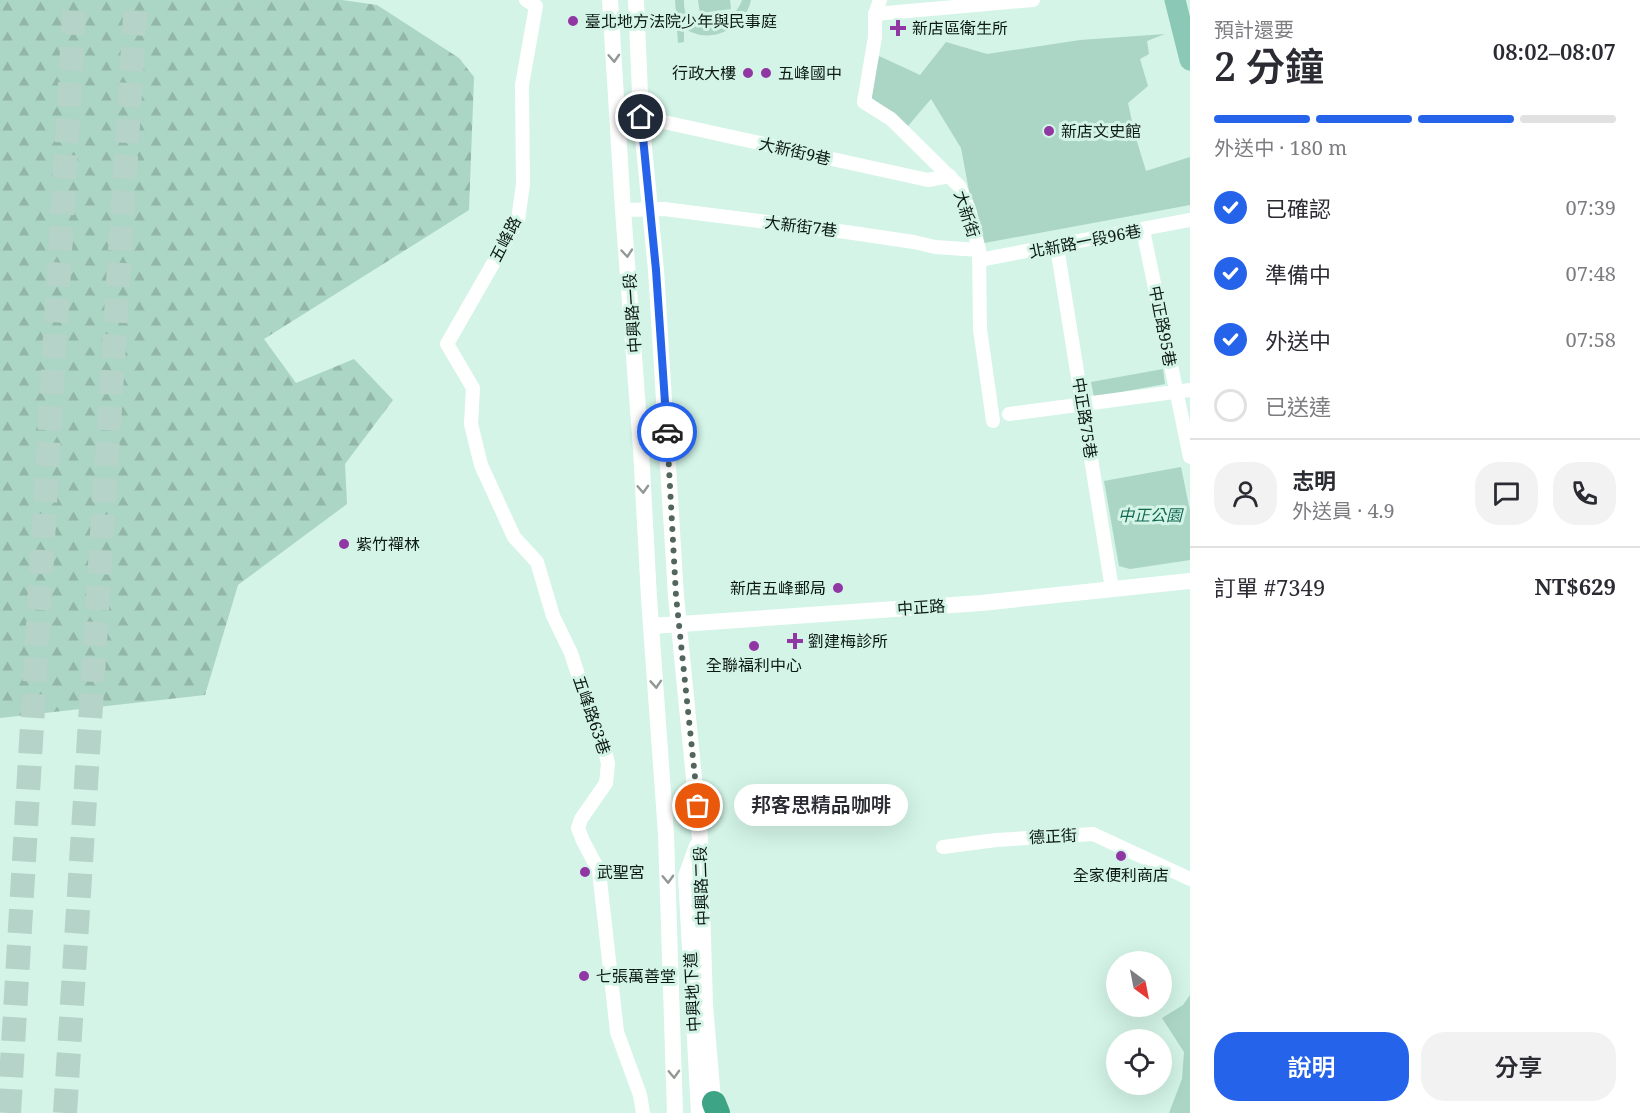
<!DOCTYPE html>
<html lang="zh-TW">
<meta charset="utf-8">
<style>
:root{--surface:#fff;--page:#f2f2f3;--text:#2b2b33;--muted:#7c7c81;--line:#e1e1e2;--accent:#2563eb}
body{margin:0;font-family:"Noto Serif","Noto Sans TC",serif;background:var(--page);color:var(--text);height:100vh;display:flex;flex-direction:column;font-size:22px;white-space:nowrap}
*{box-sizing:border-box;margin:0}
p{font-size:20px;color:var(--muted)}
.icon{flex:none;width:33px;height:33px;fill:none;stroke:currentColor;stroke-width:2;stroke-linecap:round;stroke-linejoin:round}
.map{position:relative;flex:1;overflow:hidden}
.sheet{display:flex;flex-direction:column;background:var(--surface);width:450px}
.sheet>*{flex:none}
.needle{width:39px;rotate:148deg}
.fabs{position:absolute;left:1106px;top:951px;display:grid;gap:12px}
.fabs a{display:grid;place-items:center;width:66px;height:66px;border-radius:50%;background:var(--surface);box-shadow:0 6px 24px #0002;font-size:30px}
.pin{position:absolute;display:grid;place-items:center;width:51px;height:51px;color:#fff;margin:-26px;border:3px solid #fff;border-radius:50%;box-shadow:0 2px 6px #0007}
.courier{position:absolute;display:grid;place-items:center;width:60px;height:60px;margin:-30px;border:4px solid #2563eb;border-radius:50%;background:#fff;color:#222;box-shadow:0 2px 8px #0007}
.bubble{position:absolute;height:42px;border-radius:21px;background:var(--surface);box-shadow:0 6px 24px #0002;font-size:20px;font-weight:600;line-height:42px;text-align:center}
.overview em{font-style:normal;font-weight:600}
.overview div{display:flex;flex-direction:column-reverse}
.overview{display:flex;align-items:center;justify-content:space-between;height:102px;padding:0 24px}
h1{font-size:39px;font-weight:600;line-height:45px}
.bar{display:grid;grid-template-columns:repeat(4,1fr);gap:9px 6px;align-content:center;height:72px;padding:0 24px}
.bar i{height:8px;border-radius:4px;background:var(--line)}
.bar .selected{background:var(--accent)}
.bar p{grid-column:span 4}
.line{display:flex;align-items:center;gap:15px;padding:0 24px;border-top:2px solid var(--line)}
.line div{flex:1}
.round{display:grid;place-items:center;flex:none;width:63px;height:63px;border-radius:24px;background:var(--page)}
ol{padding:0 24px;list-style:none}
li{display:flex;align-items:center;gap:18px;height:66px}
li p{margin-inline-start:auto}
li .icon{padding:6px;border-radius:50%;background:var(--accent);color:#fff;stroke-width:4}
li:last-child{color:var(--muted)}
li i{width:33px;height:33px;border:3px solid var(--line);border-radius:50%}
.primary-button{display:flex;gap:12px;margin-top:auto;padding:12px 24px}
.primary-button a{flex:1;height:69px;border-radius:24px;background:var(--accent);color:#fff;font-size:24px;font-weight:600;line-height:69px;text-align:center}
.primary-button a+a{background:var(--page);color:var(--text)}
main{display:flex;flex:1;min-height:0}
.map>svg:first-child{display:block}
</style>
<main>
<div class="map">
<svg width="1190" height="1113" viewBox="0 0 1190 1113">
<defs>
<pattern id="forest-firs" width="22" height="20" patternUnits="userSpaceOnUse" patternTransform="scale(1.5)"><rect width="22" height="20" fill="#abd5c5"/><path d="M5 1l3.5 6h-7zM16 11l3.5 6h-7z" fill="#92b6a8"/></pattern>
</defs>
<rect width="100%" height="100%" fill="#d3f4e7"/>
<polygon fill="url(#forest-firs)" points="0,0 342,0 377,5 459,58 474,77 469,210 264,339 296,383 354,359 393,400 345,464 347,504 238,585 205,695 0,718"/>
<g fill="#abd5c5">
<path d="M 675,0 L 684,0 C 684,4 684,10 686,14 C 687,19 692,21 696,23 C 714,31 736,18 742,0 L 751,0 C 745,29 709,46 684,28 L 684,42 L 678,43 Z"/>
<polygon points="698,0 730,0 731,9 700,13"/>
<polygon points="1165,34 1147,41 1149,54 1140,59 1148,86 1128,103 1135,135 1146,171 1190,157 1190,205 979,244 961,148 931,99 908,126 869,96 879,56 920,75 946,42 987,54 1080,40"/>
<polygon points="1163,369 1165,384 1094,397 1091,382"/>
<polygon points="1181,467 1190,511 1190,560 1130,569 1119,566 1104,481"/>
<polygon points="1190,995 1190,1113 1169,1113 1182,1079 1184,1052 1162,1018 1183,1005"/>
</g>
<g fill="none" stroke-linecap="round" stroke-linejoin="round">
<g stroke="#b5d3c8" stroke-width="24" stroke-dasharray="24 12" stroke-linecap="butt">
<polyline points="9,1113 75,0"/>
<polyline points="65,1113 136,0"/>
</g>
<g stroke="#fff" stroke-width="14">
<polyline points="526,0 536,6 522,85 523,184 518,220 447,344 473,388 471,424 481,465 514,537 537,562 553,616 571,653 593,721 604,745 608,764 606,783 581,819 578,828 583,841 599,871 617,1032 640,1095 643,1113"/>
<polyline points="880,0 875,14 875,37 864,102 891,119 959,186 969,209 979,250 980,329 993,421"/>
<polyline points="875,14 1033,0"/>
<polyline points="641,117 928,180 950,176"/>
<polyline points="623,210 664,209 846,232 914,242 935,247 979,250"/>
<polyline points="1143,230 1190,457"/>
<polyline points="1057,247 1112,589"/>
<polyline points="979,260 1190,220"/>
<polyline points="1009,414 1190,390"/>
<polyline points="943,847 996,840 1093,834 1190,879"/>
</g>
<g stroke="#fff" stroke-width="16">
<polyline points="610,0 623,210 641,449 649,598 666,834 675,1113"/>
<polyline points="636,0 641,117 656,270 676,596 700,839 705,1005 714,1112"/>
<polyline points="652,626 981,603 1190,581"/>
<polyline points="697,846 686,876 699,1113"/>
</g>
<polyline stroke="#8bc8b6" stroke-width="21" points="1175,0 1190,60"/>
<polyline stroke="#3da486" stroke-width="24" points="714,1103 718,1113"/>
</g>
<defs><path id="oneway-chevron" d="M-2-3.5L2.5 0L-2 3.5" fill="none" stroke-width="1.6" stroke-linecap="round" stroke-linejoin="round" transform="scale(1.5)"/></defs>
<g stroke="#929896">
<use href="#oneway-chevron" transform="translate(614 58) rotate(87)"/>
<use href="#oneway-chevron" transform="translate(627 253) rotate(85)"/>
<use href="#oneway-chevron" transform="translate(643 489) rotate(87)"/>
<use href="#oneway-chevron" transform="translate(656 684) rotate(86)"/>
<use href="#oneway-chevron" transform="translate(668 879) rotate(88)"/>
<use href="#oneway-chevron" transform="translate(674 1074) rotate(88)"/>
</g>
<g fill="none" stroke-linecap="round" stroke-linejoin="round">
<polyline stroke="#52665e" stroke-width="6" stroke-dasharray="0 10.8" points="667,432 676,596 698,806"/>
<polyline stroke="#2563eb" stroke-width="8" points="641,117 656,270 667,432"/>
</g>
<g fill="#9037a3" stroke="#d3f4e7" stroke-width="2">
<circle cx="573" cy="21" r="6"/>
<path d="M895 19h6v6h6v6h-6v6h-6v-6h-6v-6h6z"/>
<circle cx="748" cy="73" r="6"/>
<circle cx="766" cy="73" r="6"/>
<circle cx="1049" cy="131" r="6"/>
<circle cx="344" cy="544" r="6"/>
<circle cx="838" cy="588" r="6"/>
<path d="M792 632h6v6h6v6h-6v6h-6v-6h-6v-6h6z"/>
<circle cx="754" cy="646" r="6"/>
<circle cx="1121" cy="856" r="6"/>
<circle cx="585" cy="872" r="6"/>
<circle cx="584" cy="976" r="6"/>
</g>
<g text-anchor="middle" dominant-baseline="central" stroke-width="6" stroke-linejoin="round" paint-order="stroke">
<g font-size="16" fill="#0d1915" stroke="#d3f4e7" text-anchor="start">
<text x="585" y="21">臺北地方法院少年與民事庭</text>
<text x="912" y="28">新店區衛生所</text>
<text x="736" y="73" text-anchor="end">行政大樓</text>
<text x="778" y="73">五峰國中</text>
<text x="1061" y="131">新店文史館</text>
<text x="356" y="544">紫竹禪林</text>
<text x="826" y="588" text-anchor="end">新店五峰郵局</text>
<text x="808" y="641">劉建梅診所</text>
<text x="754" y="665" text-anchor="middle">全聯福利中心</text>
<text x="597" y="872">武聖宮</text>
<text x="1121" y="875" text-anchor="middle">全家便利商店</text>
<text x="596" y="976">七張萬善堂</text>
</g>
<g font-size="16" fill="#0d1915" stroke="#d3f4e7">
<text transform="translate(795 151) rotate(13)">大新街9巷</text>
<text transform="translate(967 214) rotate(72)">大新街</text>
<text transform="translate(801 226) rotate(7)">大新街7巷</text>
<text transform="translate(505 239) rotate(-63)">五峰路</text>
<text transform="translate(1085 241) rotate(-11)">北新路一段96巷</text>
<text transform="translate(632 313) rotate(-94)">中興路一段</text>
<text transform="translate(1163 326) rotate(79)">中正路95巷</text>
<text transform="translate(1085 418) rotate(81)">中正路75巷</text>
<text transform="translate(921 607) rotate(-4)">中正路</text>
<text transform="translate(592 715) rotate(71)">五峰路63巷</text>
<text transform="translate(1053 836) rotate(-3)">德正街</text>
<text transform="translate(701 886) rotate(-92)">中興路二段</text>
<text transform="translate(692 992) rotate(-93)">中興地下道</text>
</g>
<g font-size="16" font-style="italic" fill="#116750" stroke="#d3f4e7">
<text x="1150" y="515">中正公園</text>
</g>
</g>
</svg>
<div class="fabs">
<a><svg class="needle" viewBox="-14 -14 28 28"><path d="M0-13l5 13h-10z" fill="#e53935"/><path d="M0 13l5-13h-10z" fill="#7c7c81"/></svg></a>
<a><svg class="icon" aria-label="locate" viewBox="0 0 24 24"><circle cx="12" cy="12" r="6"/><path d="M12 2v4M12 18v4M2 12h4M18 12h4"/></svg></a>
</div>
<div class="pin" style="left:698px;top:806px;background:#ea580c"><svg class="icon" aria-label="bag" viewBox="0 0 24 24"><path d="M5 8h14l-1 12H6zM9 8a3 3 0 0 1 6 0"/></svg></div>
<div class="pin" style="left:641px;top:117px;background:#1f2937"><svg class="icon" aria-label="home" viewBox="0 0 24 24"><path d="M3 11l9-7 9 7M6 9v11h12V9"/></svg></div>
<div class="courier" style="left:667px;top:432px"><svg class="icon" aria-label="car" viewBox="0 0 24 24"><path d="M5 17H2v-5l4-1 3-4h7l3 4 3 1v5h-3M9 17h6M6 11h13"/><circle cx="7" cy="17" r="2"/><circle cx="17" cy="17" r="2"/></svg></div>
<div class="bubble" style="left:734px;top:784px;width:174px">邦客思精品咖啡</div>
</div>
<section class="sheet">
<div class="overview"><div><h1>2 分鐘</h1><p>預計還要</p></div><em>08:02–08:07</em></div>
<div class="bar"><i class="selected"></i><i class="selected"></i><i class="selected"></i><i></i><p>外送中 · 180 m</p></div>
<ol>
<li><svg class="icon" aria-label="check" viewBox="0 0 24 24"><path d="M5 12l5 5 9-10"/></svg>已確認<p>07:39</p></li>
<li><svg class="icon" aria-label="check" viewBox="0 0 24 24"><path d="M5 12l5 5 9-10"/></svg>準備中<p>07:48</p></li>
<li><svg class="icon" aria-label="check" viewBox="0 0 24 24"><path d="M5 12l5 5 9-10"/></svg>外送中<p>07:58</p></li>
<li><i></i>已送達</li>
</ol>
<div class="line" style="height:108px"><a class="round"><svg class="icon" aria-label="person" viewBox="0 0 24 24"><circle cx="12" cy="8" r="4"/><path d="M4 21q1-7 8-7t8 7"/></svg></a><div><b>志明</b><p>外送員 · 4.9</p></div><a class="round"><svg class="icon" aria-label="chat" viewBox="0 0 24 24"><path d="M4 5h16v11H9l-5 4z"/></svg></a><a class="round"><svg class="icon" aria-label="phone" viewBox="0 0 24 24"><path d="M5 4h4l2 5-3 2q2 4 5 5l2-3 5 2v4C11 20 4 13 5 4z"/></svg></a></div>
<div class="line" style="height:78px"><div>訂單 #7349</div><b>NT$629</b></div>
<div class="primary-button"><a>說明</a><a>分享</a></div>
</section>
</main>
